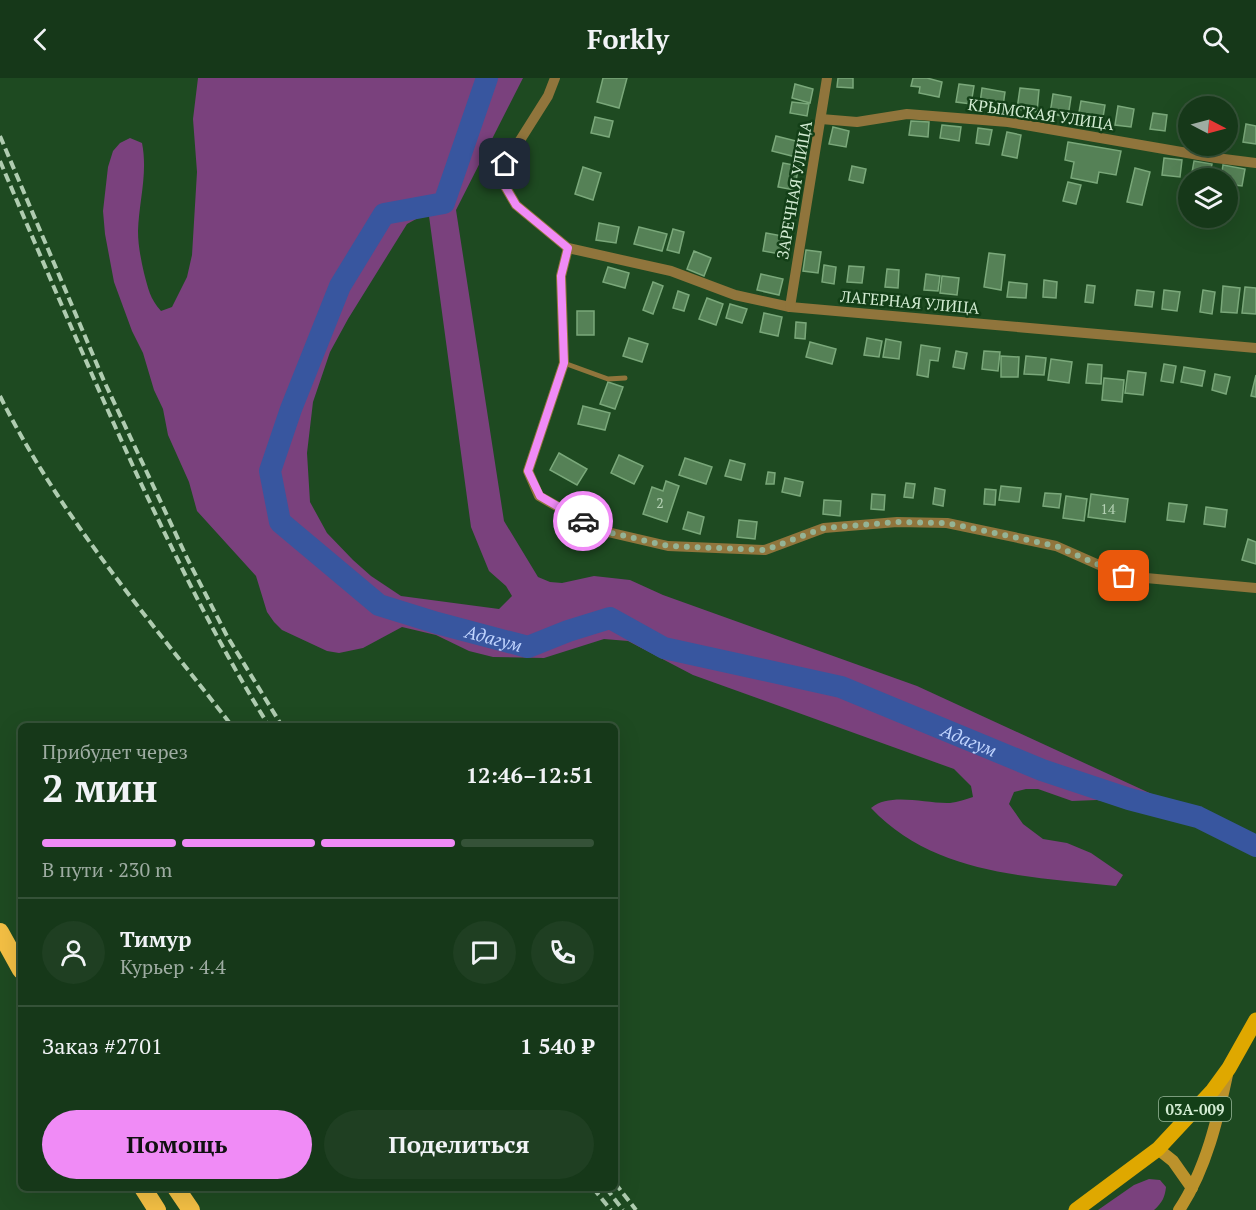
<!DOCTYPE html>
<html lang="ru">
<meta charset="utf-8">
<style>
:root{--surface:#163819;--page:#1f3f22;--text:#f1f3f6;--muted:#9eaca2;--line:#355238;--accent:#f08bf6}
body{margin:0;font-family:"PT Serif",serif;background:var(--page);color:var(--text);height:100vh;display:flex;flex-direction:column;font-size:22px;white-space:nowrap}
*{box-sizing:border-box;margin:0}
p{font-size:20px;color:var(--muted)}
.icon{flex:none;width:33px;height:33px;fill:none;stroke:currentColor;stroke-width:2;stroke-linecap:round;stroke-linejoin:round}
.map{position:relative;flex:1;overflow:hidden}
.sheet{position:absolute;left:18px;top:645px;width:600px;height:468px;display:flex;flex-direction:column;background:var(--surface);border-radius:9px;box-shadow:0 6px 24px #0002,0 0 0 2px var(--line)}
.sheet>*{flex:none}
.needle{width:39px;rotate:96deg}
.fabs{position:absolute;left:1178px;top:18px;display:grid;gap:12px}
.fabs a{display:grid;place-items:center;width:60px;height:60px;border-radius:50%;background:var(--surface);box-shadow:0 6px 24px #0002,0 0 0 2px var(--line);font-size:30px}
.pin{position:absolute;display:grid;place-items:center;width:51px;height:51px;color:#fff;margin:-26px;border-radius:12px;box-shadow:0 3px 9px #0006}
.courier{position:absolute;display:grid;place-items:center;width:60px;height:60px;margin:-30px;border:4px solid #f08bf6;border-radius:50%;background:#fff;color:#222;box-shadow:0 2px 8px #0007}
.overview em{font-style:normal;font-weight:600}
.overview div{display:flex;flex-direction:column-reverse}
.overview{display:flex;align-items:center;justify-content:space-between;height:102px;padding:0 24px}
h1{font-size:39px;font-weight:600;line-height:45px}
.bar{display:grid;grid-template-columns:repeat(4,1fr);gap:9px 6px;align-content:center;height:72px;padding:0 24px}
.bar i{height:8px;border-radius:4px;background:var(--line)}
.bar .active{background:var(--accent)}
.bar p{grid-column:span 4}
.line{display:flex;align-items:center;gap:15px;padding:0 24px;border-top:2px solid var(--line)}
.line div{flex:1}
.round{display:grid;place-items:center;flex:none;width:63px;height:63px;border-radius:32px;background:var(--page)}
.action{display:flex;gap:12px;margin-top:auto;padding:12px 24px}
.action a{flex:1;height:69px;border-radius:36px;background:var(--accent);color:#111;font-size:24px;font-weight:600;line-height:69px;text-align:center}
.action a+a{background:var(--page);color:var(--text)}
header{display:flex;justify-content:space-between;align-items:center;height:78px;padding:0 24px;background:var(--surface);font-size:27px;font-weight:600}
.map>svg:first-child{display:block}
</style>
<header><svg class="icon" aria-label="back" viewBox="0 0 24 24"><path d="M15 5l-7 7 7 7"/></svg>Forkly<svg class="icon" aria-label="search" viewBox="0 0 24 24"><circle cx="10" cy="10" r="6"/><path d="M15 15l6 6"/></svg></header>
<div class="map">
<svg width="1256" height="1132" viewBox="0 0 1256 1132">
<rect width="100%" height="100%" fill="#1e4a21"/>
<g fill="#7a417d" fill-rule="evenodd">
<path d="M 198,0 L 523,0 L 456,132 L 504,443 L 538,499 L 550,504 L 562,505 L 594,498 L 630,502 L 663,517 L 917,608 L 1180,729 L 1121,727 L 1097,722 L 1072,723 L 1038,711 L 1026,711 L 1014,714 L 1009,726 L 1023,746 L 1043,761 L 1067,765 L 1091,775 L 1123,797 L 1116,808 C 1029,798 935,798 871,730 C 891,714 925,726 950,725 C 958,724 966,721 973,719 L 971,708 L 954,691 L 693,597 L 628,563 L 604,561 L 544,580 L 493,579 L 469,573 L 436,557 L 402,549 L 363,570 L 339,575 L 327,573 L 282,552 L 274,544 L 267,534 L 256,498 L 197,433 L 189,404 L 168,357 L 163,331 L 154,312 L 143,275 L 132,253 L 114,204 L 105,156 L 103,133 L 108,89 L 113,73 L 120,65 L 130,60 L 142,65 C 148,95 139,123 138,153 C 138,167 141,182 144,195 C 148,210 150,221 161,233 L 172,229 L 187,199 L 192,177 L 197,94 L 193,41 ZM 429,138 L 471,449 L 489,493 L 506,508 L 512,518 L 499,531 L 401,518 L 371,498 L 353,482 L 327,455 L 310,424 L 307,375 L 313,324 L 330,274 L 348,241 L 407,146 L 418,140 Z"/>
<path d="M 1149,1101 L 1160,1102 L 1166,1109 C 1165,1119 1162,1125 1154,1132 L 1098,1132 L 1134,1107 Z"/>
</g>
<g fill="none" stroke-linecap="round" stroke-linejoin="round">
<path stroke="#38569f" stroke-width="22" id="s1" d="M 487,0 L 444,125 L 384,136 L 340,208 L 291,331 L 270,393 L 280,444 L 379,527 L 437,545 L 528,569 L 568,553 L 610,540 L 664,570 L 841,609 L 1042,692 L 1129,721 L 1198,739 L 1256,768"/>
</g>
<g fill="#558156" stroke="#7aa87a" stroke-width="1.5">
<polygon points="603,0 627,0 619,30 597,24"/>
<polygon points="838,0 853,0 853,10 837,9"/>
<polygon points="913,0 927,0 942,4 939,19 919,15 920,9 911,8"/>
<polygon points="795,6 813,11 810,25 792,20"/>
<polygon points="959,6 974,8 971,26 956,24"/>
<polygon points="982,10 1005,14 1003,28 980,25"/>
<polygon points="1020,10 1039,12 1037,34 1017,31"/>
<polygon points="1053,16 1071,19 1068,39 1050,36"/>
<polygon points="1081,23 1105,27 1102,45 1078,40"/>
<polygon points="792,24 809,26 807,38 790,35"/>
<polygon points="1118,28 1134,31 1131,49 1115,47"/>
<polygon points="1153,35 1167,37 1165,53 1150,51"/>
<polygon points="595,39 613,43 609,59 591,55"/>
<polygon points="1183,39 1188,40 1188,56 1180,55"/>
<polygon points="911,43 929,44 928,59 909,57"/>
<polygon points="1246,46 1256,48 1256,66 1243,64"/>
<polygon points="942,47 961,49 959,63 940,60"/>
<polygon points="1227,48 1234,49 1230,64 1227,64"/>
<polygon points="833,49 849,53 846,69 829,66"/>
<polygon points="978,50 992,52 989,67 976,65"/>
<polygon points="1007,54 1021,57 1017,80 1002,77"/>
<polygon points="776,58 800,64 796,79 772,73"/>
<polygon points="1068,64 1121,73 1116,97 1099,94 1097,105 1071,100 1074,84 1065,82"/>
<polygon points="1164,80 1182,82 1180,99 1162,97"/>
<polygon points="1194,83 1212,86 1209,100 1191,100"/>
<polygon points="783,85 799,88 794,112 778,109"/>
<polygon points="1223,87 1245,91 1242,108 1227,106 1227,100 1221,100"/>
<polygon points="852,88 866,91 863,105 849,102"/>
<polygon points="583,89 601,95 593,122 575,116"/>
<polygon points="1135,90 1150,94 1142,127 1127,124"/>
<polygon points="1068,104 1081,107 1076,126 1063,123"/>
<polygon points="599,145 619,149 616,165 596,162"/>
<polygon points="639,149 667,156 662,173 634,166"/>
<polygon points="673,151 684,154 679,175 667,172"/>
<polygon points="766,155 788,159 785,177 763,173"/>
<polygon points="806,172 821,174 818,195 803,193"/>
<polygon points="694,173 711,180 704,198 687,191"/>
<polygon points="989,175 1005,177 1001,212 984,209"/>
<polygon points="824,187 836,189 834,206 822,204"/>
<polygon points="849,188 864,189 862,205 847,204"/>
<polygon points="608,189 629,195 625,210 603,204"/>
<polygon points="887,191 899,192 898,210 885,209"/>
<polygon points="761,196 783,201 779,217 757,212"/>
<polygon points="926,196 940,198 938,213 924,212"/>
<polygon points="942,198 959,200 957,217 940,215"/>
<polygon points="1044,202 1057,204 1056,220 1043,219"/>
<polygon points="653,204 663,208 653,236 643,232"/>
<polygon points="1009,204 1027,206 1026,220 1007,219"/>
<polygon points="1087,207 1095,208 1093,225 1085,224"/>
<polygon points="1223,208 1240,210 1237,235 1221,234"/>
<polygon points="1245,209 1256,210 1256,236 1242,235"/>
<polygon points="1137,212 1154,214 1152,229 1135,227"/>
<polygon points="1164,212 1180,214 1177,233 1162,231"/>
<polygon points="1203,212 1215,214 1212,236 1200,234"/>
<polygon points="678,213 689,217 684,233 673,230"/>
<polygon points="707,220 723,226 716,247 699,241"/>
<polygon points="730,226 747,231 742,245 726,240"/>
<rect x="577" y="233" width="17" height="24"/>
<polygon points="764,235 782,239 778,258 760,254"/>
<polygon points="796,244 806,245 805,261 795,260"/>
<polygon points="629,260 648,266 642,284 623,278"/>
<polygon points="867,260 882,263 879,279 864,277"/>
<polygon points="886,261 901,264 899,281 883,279"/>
<polygon points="810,264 836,271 832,286 806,279"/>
<polygon points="921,267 940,270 938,283 930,282 928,299 917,297"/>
<polygon points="956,273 967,275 964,291 953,289"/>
<polygon points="984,273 1000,274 998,293 982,291"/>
<polygon points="1001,278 1019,279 1018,299 1001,299"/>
<polygon points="1026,278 1046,280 1044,297 1024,296"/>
<polygon points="1051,281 1072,284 1069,305 1048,302"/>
<polygon points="1088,286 1102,287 1101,306 1086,305"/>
<polygon points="1164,286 1176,288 1173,305 1161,303"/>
<polygon points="1184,289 1205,293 1202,308 1181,304"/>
<polygon points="1128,293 1146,295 1143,317 1125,315"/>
<polygon points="1215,296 1230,299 1226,316 1212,312"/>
<polygon points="1256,297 1256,319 1251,318"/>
<polygon points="1104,300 1124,302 1122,324 1102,322"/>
<polygon points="608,304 623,309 615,331 600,326"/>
<polygon points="583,328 610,335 605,352 578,346"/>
<polygon points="559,375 587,391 577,407 550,392"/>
<polygon points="619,377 643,388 634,406 611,395"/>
<polygon points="685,380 712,389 706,406 679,397"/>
<polygon points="730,382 745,386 741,402 725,398"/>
<polygon points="768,394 775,395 774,406 766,406"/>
<polygon points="785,400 803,404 800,418 782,414"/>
<polygon points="666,403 679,408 667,444 643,436 652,409 663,413"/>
<polygon points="906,405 915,406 913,420 904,419"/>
<polygon points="1001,408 1021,410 1019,424 999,422"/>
<polygon points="935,410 945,412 943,428 933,426"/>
<polygon points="985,411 996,412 995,427 984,426"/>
<polygon points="1045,415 1061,416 1059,430 1043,428"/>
<polygon points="872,416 885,417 884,432 871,431"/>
<polygon points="1091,416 1128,421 1125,444 1088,439"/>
<polygon points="1066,418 1087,421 1084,443 1063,440"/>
<polygon points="824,422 841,423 840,438 823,436"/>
<polygon points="1169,425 1187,427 1184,444 1167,442"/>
<polygon points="1206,429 1227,432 1225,449 1204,446"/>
<polygon points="688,434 704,439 700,456 683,451"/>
<polygon points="739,442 757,444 755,461 737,459"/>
<polygon points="1248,461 1256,464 1256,486 1242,482"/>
</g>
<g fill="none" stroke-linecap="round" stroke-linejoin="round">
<polyline stroke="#90753c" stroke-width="5" points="564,285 608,301 625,300"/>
<g stroke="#90753c" stroke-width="10">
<polyline points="555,0 548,18 505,86 502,103 516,127 568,170 671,193 735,217 790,229 1256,270"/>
<polyline points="821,41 857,44 907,36 1008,44 1216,80 1256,85"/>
<polyline points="568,170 561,198 564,285 528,393 539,418 599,452 668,468 765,472 824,450 897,444 947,445 1056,468 1124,498 1256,510"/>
<polyline points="790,229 827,0"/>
</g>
<g stroke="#bc922c" stroke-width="12">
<polyline points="1158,1071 1173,1083 1192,1110"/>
<path d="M 1179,1132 C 1206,1092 1218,1040 1228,992"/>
</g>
<polyline stroke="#dfa800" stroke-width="15" points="1076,1132 1158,1071 1213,1012 1229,990 1256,942"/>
<g stroke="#f3bf44" stroke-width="18">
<polyline points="0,854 21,892"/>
<polyline points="143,1110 157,1132"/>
<polyline points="176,1110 191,1132"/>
</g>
<g stroke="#afccb0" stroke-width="4" stroke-dasharray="9 4.5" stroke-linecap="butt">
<polyline points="0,58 104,303 188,482 227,558 282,648"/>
<path d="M 0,83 C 45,189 90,294 138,399 C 178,484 219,568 269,648"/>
<path d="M 0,318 C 60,439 150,542 232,648"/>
<polyline points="615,1105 636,1132"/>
<polyline points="593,1110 611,1132"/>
<polyline points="606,1110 623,1132"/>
</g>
</g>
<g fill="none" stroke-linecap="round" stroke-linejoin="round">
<polyline stroke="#94b395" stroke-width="6" stroke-dasharray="0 10.8" points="583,443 599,452 668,468 765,472 824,450 897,444 947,445 1056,468 1124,498"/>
<polyline stroke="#f08bf6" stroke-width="8" points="505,86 502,103 516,127 568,170 561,198 564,285 528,393 540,418 583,443"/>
</g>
<g text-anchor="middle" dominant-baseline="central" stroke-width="5" stroke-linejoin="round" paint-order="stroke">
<g font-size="14" fill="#b4d1b4">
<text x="660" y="424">2</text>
<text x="1108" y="430">14</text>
</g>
<rect fill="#133f17" stroke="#99b89b" stroke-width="1.5" x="1159" y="1019" width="72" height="24" rx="4.5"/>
<g font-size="15" font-weight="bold" fill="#d3ecd3">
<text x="1195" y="1031">03А-009</text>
</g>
<g font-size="16" fill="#d3ecd3" stroke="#133f17">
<text transform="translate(1041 36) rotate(8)">КРЫМСКАЯ УЛИЦА</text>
<text transform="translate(794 112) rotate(-80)">ЗАРЕЧНАЯ УЛИЦА</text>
<text transform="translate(910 224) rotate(5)">ЛАГЕРНАЯ УЛИЦА</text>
</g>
<g font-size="18" font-style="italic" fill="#c1d5ff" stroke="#133f17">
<text stroke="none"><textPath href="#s1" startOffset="776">Адагум</textPath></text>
<text stroke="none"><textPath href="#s1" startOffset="1280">Адагум</textPath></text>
</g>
</g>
</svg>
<div class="fabs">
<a><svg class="needle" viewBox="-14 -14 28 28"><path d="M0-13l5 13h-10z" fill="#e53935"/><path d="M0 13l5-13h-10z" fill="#9eaca2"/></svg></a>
<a><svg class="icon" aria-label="layers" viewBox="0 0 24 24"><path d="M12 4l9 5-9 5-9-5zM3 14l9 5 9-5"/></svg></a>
</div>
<div class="pin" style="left:1124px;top:498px;background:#ea580c"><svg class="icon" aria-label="bag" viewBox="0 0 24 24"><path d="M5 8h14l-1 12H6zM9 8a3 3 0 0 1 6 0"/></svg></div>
<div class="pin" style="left:505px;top:86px;background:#1f2937"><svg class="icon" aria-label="home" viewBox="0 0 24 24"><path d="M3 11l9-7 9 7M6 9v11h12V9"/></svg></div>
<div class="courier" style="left:583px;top:443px"><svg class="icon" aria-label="car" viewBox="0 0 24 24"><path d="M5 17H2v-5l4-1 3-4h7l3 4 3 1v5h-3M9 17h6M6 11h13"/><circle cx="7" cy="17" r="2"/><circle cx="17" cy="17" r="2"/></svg></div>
<section class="sheet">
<div class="overview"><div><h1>2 мин</h1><p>Прибудет через</p></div><em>12:46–12:51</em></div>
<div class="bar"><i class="active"></i><i class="active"></i><i class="active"></i><i></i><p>В пути · 230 m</p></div>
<div class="line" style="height:108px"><a class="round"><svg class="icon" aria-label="person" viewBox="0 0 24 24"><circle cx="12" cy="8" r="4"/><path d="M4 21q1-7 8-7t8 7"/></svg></a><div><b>Тимур</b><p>Курьер · 4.4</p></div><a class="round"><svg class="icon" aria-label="chat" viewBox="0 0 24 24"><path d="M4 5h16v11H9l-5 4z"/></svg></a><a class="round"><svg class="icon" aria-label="phone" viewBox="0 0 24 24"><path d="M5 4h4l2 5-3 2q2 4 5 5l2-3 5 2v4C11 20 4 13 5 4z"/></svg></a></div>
<div class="line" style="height:78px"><div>Заказ #2701</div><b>1 540 ₽</b></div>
<div class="action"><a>Помощь</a><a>Поделиться</a></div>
</section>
</div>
